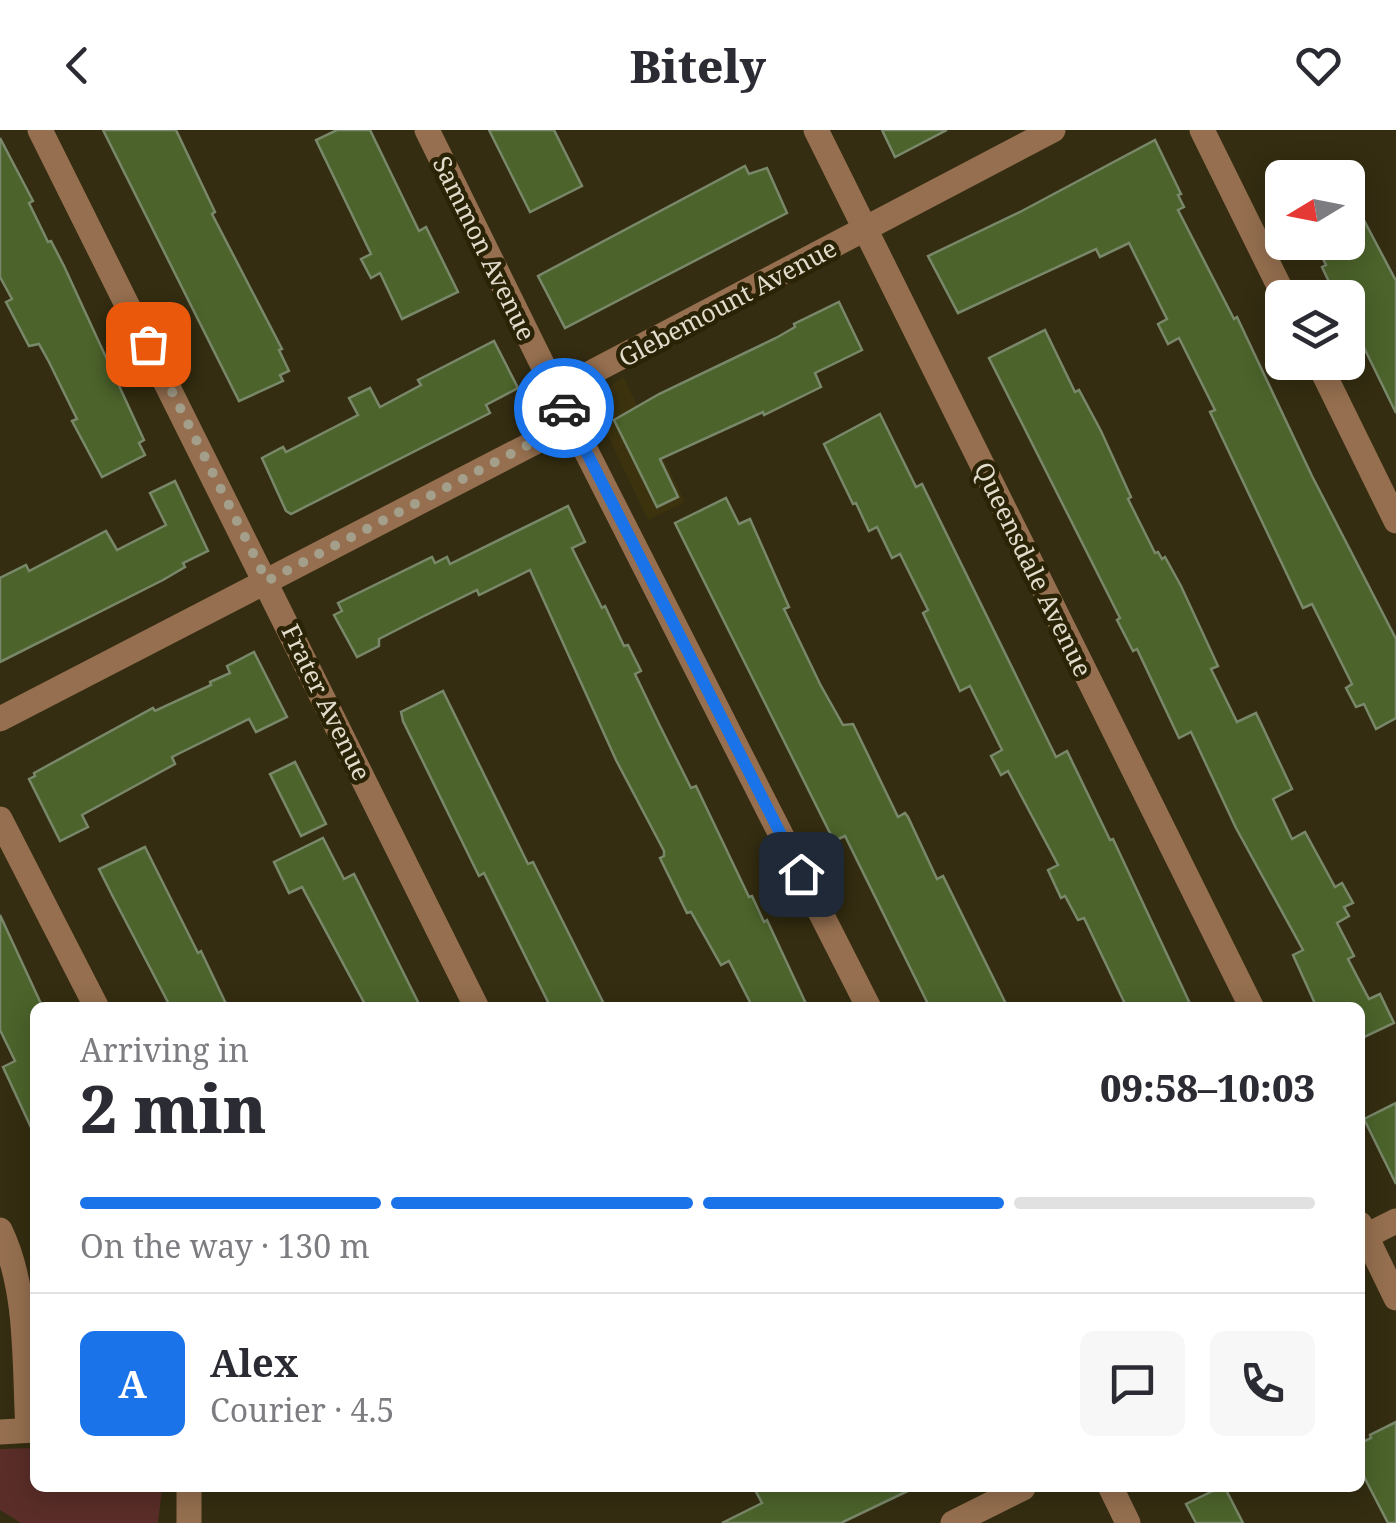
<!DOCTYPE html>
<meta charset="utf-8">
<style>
:root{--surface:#fff;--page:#f7f7f7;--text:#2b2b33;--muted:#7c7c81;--line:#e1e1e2;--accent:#1a73e8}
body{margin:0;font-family:"Noto Serif",serif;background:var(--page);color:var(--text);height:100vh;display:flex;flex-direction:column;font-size:38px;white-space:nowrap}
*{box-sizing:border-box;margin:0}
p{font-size:32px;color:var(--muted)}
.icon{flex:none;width:55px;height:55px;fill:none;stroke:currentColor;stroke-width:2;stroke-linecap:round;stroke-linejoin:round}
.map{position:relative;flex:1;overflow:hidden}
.drawer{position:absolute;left:30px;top:872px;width:1335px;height:490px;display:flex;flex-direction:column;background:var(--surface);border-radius:15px;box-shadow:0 5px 25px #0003}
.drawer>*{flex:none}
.needle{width:65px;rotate:260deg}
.buttons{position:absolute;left:1265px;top:30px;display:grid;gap:20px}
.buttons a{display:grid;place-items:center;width:100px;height:100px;border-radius:15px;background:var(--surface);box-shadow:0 5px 25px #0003;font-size:50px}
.pin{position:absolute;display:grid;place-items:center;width:85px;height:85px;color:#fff;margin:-42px;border-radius:20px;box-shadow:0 5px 15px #0006}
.courier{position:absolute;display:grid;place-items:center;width:100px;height:100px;margin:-50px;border:8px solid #1a73e8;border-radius:50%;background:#fff;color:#222;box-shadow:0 2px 12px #0007}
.headline em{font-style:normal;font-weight:800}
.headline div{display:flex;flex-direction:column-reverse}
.headline{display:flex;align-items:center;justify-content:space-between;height:170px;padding:0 50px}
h1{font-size:65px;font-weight:800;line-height:75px}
.bar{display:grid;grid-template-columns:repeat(4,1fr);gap:15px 10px;align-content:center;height:120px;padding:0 50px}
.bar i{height:12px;border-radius:8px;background:var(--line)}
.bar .selected{background:var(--accent)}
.bar p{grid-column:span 4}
.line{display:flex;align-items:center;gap:25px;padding:0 50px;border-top:2px solid var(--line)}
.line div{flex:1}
.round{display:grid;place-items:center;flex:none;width:105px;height:105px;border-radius:15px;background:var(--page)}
header{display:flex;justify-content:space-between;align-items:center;height:130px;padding:0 50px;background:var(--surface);font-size:45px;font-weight:800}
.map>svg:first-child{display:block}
</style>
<header><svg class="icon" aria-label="back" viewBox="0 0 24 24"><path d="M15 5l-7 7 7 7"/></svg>Bitely<svg class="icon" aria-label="heart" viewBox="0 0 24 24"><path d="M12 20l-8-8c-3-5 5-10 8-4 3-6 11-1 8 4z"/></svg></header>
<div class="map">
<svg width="1396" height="1393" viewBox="0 0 1396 1393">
<rect width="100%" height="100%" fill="#342d11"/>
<polygon fill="#3c330e" points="623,247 685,372 648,390 595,278 601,263"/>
<polygon fill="#5a2d28" points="35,1318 35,1358 162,1358 158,1393 21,1393 0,1380 0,1319"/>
<g fill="#4c632b" stroke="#79876a" stroke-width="2.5">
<polygon points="103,0 176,0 215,82 212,84 282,219 279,220 289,241 280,245 283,251 239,271"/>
<polygon points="337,0 370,0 419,101 426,97 458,162 402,189 380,143 371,148 361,129 371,124 316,10"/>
<polygon points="489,0 554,0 582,56 530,82"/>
<polygon points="882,0 947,0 895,27"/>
<polygon points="0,8 33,71 29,73 48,112 51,111 64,136 144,310 139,313 145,325 102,347 72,291 77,289 49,232 39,214 29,216 6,172 12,169 0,147"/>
<polygon points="1155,10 1181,64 1178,65 1184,77 1178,80 1234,189 1237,187 1312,346 1396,509 1396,588 1376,599 1364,574 1356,577 1346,558 1352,554 1312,474 1303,478 1210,282 1215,280 1179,208 1168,214 1158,194 1167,189 1129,113 1100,127 1096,119 958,183 928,126 1020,82"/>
<polygon points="745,36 749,44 767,38 787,83 565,198 538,146"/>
<polygon points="1348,60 1396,151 1396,283 1348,185 1348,168 1339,168 1332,158 1322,137 1326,135 1315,112 1348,112"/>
<polygon points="839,172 862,220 815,243 821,257 764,285 763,282 660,329 678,367 657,377 614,290 659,264 776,208 795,197 794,194"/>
<polygon points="1045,200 1075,262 1079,260 1101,301 1131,367 1128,369 1155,423 1158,422 1162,429 1165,427 1181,456 1218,536 1211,539 1237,592 1256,583 1292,659 1273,669 1292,709 1305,702 1335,757 1342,753 1353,773 1344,777 1349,786 1337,793 1354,826 1348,829 1369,869 1380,864 1394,893 1360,909 1360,878 1317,878 1293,825 1303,820 1236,698 1191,602 1179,608 1137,519 1133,521 1117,490 1120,488 989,228"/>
<polygon points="494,211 518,258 486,275 490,283 291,384 286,381 262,328 283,317 286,322 358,285 349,268 370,258 380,277 421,255 418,250"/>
<polygon points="880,284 916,357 922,354 1056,627 1067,621 1110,710 1113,709 1192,878 1127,878 1084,788 1078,790 1065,766 1061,768 1048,740 1058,735 1008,641 1001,645 991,626 1002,620 970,556 960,561 923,483 928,480 900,424 892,428 877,397 869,401 856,373 853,374 824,314"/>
<polygon points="175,351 208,421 183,433 185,437 163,450 0,532 0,448 26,435 29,441 106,401 117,420 166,395 150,363"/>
<polygon points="726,368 739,394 750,389 789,477 784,479 820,554 843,595 853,594 898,687 905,683 908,687 937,749 943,746 1008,878 930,878 845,706 834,711 675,393"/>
<polygon points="568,376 585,412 572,418 602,478 605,476 624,516 628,515 641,541 635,544 659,594 691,658 696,656 749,767 752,766 764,792 767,790 808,878 753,878 729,831 721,835 691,782 687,783 660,728 664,726 664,721 616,630 530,440 479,465 477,460 422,487 379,509 379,516 357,527 334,485 342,481 338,473 432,427 435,433 447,427 450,434"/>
<polygon points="254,522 287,587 256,602 249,589 172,627 175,634 82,685 88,697 60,711 29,649 35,646 34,643 153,578 155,581 211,555 210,552 230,543 227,536"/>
<polygon points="443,561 528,734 533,732 606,878 551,878 484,743 479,746 475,738 403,591 401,582"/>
<polygon points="295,632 326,694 301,706 270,644"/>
<polygon points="323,708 344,749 354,744 421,878 367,878 302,757 289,763 274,732"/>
<polygon points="145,717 198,823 201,821 228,878 171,878 112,765 99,739"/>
<polygon points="0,785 43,878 35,878 35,1006 3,937 15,931 0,900"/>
<polygon points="1396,973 1396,1054 1364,989"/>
<polygon points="1396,1292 1396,1393 1388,1393 1360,1339 1360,1313 1371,1308 1370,1305"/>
<polygon points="754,1358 914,1358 841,1393 722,1393 762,1373"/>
<polygon points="1219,1358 1225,1358 1243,1393 1196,1393 1186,1374"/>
</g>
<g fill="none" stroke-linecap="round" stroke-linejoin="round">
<g stroke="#956f4f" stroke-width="25">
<polyline points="40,0 477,878"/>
<polyline points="427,0 552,254 869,878"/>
<polyline points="816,0 1252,878"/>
<polyline points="1202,0 1285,168"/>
<polyline points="1318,232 1396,391"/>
<polyline points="0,589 549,305 579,249 1053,0"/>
<polyline points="0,689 97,878"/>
<polyline points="1360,1094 1396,1168"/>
<path d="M 0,1100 C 29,1160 24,1235 28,1300"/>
<polyline points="1360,1109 1396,1091"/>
<polyline points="0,1302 35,1300"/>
<polyline points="1111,1358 1128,1393"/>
<polyline points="189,1393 189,1358"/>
<polyline points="953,1393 1023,1358"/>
</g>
</g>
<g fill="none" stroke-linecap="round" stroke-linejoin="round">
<polyline stroke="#a49f8b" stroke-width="10" stroke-dasharray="0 18" points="148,214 267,451 549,304 564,278"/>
<polyline stroke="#1a73e8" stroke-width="12" points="564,278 801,744"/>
</g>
<g text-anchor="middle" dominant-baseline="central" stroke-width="9" stroke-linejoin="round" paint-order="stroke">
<g font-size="25" fill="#e1dccc" stroke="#2a2306">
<text transform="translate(485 118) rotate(64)">Sammon Avenue</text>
<text transform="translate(727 172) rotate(-28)">Glebemount Avenue</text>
<text transform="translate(1034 439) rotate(64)">Queensdale Avenue</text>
<text transform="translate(327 572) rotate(64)">Frater Avenue</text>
</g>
</g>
</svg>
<div class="buttons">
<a><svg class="needle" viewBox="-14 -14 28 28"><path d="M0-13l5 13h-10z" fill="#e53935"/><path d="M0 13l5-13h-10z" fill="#7c7c81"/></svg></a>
<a><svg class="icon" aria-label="layers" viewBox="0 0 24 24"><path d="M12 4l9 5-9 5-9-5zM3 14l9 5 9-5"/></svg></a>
</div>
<div class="pin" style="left:148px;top:214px;background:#ea580c"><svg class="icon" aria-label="bag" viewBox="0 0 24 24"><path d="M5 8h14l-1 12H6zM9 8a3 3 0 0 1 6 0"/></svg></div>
<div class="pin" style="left:801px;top:744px;background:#1f2937"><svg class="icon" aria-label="home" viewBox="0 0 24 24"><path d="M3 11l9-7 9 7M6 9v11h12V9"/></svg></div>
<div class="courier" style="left:564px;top:278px"><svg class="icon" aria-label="car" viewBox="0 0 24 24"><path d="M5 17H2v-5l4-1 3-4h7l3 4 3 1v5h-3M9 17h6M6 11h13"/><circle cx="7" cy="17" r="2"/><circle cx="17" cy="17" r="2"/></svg></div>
<section class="drawer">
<div class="headline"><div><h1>2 min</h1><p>Arriving in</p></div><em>09:58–10:03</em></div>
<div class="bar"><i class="selected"></i><i class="selected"></i><i class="selected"></i><i></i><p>On the way · 130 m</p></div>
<div class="line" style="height:180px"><b class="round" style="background:var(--accent);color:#fff">A</b><div><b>Alex</b><p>Courier · 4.5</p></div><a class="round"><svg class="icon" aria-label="chat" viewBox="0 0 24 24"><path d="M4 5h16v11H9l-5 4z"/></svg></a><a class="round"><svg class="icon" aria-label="phone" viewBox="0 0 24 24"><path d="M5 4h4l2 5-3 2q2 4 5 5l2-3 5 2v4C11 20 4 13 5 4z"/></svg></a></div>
</section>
</div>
